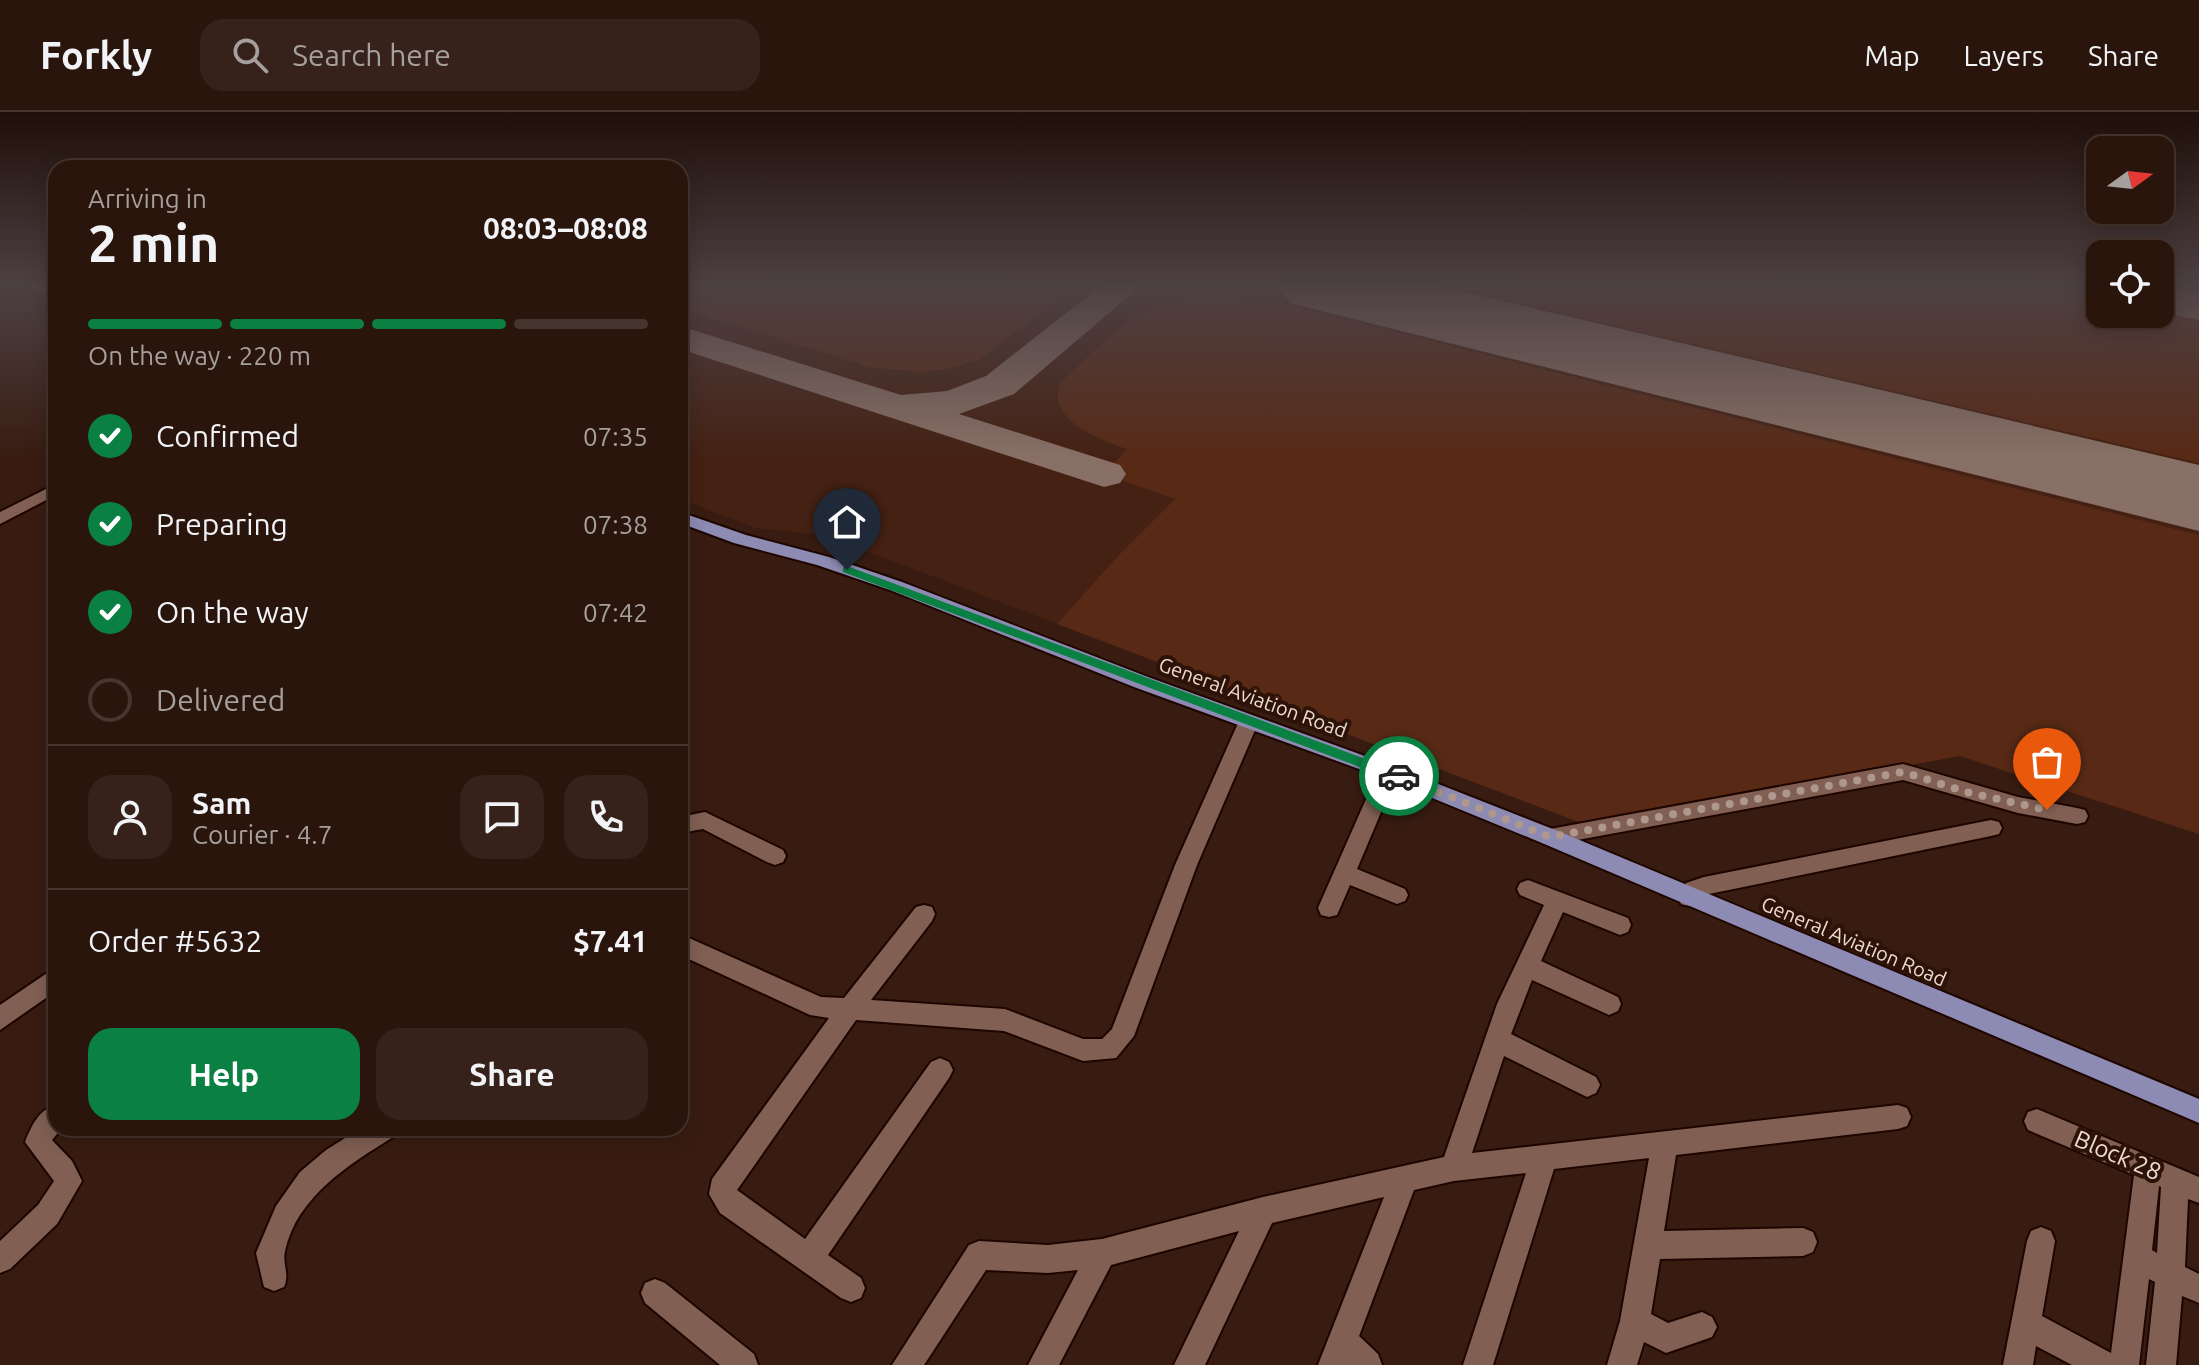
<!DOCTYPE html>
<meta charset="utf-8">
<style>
:root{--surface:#2a150d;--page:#36221b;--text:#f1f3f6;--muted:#a59f9d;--line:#46342e;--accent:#0b8043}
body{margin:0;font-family:Ubuntu,sans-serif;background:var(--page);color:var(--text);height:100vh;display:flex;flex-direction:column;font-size:30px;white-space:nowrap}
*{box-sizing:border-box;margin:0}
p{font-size:26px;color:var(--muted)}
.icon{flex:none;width:44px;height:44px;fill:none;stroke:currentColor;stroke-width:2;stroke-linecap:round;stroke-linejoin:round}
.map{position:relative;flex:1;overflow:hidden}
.drawer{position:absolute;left:48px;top:48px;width:640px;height:976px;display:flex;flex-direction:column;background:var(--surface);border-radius:24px;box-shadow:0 4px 20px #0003,0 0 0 2px var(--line)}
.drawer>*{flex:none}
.needle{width:52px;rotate:75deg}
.controls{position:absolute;left:2086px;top:24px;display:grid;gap:16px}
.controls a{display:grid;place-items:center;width:88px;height:88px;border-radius:16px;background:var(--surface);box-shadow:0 4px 20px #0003,0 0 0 2px var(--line);font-size:40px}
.pin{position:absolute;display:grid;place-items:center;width:68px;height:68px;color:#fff;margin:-82px -34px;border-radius:50% 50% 50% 0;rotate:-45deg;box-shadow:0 0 8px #0007}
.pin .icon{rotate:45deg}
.courier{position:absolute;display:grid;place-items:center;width:80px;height:80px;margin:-40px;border:6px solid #0b8043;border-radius:50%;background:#fff;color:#222;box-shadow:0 2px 10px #0007}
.headline em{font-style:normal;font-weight:700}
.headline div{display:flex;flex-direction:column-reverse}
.headline{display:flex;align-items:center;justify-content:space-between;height:136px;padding:0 40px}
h1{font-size:52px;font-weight:700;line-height:60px}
.bar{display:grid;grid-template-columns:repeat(4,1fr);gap:12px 8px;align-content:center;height:96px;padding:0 40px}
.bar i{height:10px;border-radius:6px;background:var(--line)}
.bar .active{background:var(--accent)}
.bar p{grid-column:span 4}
.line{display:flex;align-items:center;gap:20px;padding:0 40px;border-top:2px solid var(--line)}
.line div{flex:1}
.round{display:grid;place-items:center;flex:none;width:84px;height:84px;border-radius:24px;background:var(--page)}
ol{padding:0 40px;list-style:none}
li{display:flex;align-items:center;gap:24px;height:88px}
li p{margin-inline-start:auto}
li .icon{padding:8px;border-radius:50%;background:var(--accent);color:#fff;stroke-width:4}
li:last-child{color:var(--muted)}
li i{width:44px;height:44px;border:4px solid var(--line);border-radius:50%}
.cta{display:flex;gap:16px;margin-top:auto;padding:16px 40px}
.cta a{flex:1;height:92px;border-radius:24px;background:var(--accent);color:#fff;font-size:32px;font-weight:700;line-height:92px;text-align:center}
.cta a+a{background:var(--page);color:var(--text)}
header{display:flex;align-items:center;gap:48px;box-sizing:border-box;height:112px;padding:0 40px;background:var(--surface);border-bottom:2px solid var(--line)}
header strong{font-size:38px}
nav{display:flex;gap:44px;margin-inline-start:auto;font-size:28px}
.search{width:560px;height:72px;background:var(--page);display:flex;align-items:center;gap:20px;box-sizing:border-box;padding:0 28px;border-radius:24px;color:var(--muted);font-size:30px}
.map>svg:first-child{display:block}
</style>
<header>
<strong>Forkly</strong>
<div class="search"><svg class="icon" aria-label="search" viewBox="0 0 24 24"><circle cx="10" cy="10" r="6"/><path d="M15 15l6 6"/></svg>Search here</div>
<nav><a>Map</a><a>Layers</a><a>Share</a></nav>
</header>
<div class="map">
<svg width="2199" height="1253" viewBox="0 0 2199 1253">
<rect width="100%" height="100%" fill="#381c11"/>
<polygon fill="#442113" points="680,172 2100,172 2100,202 2160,202 2160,172 2199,172 2199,722 1960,644 1584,712 824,423 756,416 680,387"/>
<g fill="#582a16">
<polygon points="680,172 1073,172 1065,183 980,247 948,257 920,260 869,255 680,196"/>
<polygon points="1437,172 2061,172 2100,180 2100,202 2160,202 2160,191 2199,199 2199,351"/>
<path d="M 1218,181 L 1285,192 L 2199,423 L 2199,722 L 1960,644 L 1584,712 L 1057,512 L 1117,445 L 1175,387 L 1104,362 L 1127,337 C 1101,328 1043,307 1061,270 C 1116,221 1139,184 1218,181 Z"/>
</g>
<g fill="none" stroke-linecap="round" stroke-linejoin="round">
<polygon fill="#887066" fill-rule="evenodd" points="1103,172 1143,172 1014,282 959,302 1120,353 1126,362 1120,371 1104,375 680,237 680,214 901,283 947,279 986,264"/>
<g fill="#887066" fill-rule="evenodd">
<polygon points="1277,172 1431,172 2199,353 2199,419 1290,191"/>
<polygon points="2160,172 2199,172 2199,208 2160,200"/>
</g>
<g stroke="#1e0500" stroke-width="4">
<g id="minor">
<polygon points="56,372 56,383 0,412 0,400"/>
<polygon points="1249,602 1259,609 1197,753 1134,924 1116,946 1083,949 1004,919 856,908 737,1078 805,1127 931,950 940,946 949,950 953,958 949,966 828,1143 861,1166 865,1176 861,1186 851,1190 841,1186 720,1101 709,1082 712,1067 829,906 810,903 680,843 680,822 821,885 844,886 916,795 924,793 932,795 935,802 932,809 871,888 1005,897 1083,927 1102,927 1112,917 1175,753 1239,609"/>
<polygon points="1388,652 1395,655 1398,660 1357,757 1405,777 1408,783 1405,789 1397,792 1350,773 1337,803 1329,805 1321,803 1318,796 1378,660 1381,655"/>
<polygon points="1903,652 2018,685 2077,696 2085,698 2088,704 2085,710 2077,712 2018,701 1903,668 1550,733 1542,731 1539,725 1542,719 1550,717"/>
<polygon points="705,700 783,738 786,744 783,750 775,753 767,750 703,717 680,721 680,705"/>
<path d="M 1991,708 L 1999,710 L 2002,716 L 1999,722 L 1991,724 L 1704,783 C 1695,790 1695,797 1681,792 L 1678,786 L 1686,771 L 1704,765 Z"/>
<polygon points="1528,768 1628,806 1631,813 1628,820 1620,823 1563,800 1541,849 1618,885 1621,892 1618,899 1609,903 1532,868 1511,922 1596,965 1600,973 1596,981 1587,985 1504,944 1472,1041 1898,993 1907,996 1911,1005 1907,1014 1898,1017 1676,1043 1664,1119 1803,1116 1813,1120 1817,1130 1813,1140 1803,1144 1660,1147 1651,1202 1668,1211 1702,1200 1712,1205 1717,1215 1712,1225 1666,1241 1644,1230 1637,1253 1607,1253 1620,1209 1649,1046 1554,1057 1493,1253 1463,1253 1526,1061 1454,1069 1414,1078 1359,1224 1378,1242 1382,1253 1318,1253 1384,1085 1272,1111 1205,1253 1174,1253 1239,1119 1111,1153 1059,1253 1028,1253 1078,1158 1048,1161 986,1158 924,1253 892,1253 969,1133 979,1129 1048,1133 1102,1127 1263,1085 1444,1045 1497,892 1544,793 1520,783 1517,777 1520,771"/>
<polygon points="56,855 56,879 0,918 0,893"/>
<path d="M 56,992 L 56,1016 L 62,1016 L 52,1028 L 72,1049 L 82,1069 L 57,1112 L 10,1157 L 0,1161 L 0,1129 L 38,1093 L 54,1069 L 25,1030 C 32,1013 38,999 56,992 Z"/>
<path d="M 2037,997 L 2199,1065 L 2199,1091 L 2188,1087 L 2185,1155 L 2199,1162 L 2199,1191 L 2182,1184 L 2176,1253 L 2146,1253 L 2155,1170 L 2149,1167 L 2139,1253 L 2072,1253 L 2036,1234 L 2033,1253 L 2003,1253 L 2027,1129 L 2031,1119 L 2041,1115 L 2051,1119 L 2055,1129 L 2042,1204 L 2111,1241 L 2134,1063 L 2028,1018 L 2024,1009 L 2028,1000 ZM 2159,1074 L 2161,1075 L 2157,1141 L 2152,1138 Z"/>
<path d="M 361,1016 L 397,1016 L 393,1025 C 350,1052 297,1084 285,1139 C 282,1152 290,1162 284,1175 L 274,1179 L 264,1175 L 256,1141 L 276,1094 L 300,1060 L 326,1038 Z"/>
<polygon points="655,1167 665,1171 754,1242 758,1253 720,1253 645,1191 641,1181 645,1171"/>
</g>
</g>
<g stroke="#1e0500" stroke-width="4">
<g id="major">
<polygon points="20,172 39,172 56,176 56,184"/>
<polygon points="680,400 746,423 829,445 902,470 1148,565 1395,655 1558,719 2199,987 2199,1011 1542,731 1381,665 1134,575 890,478 817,453 734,431 680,411"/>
</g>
</g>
<use href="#minor" fill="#816053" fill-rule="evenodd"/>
<use href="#major" fill="#8d8bb3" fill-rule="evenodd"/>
</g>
<linearGradient id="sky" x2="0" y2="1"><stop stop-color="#1f0f09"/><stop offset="0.5" stop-color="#4d4043"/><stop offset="1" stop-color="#4d4043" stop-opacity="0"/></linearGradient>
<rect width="2199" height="347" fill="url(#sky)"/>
<polygon fill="#0b8043" points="847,454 1403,661 1405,664 1399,669 1394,668 843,460 843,455"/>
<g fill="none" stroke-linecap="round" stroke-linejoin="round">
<polyline stroke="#ae988e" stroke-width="8" stroke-dasharray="0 14.4" points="1399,664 1550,725 1903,660 1970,681 2047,698"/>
</g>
<g text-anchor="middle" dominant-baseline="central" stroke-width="8" stroke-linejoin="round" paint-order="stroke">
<g font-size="20" fill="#eddad2" stroke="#2d1207">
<text transform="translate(1253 585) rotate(20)">General Aviation Road</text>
<text transform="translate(1854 829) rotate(23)">General Aviation Road</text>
</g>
<g font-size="24" fill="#eddad2" stroke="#2d1207">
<text transform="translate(2118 1043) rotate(23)">Block 28</text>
</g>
</g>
</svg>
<div class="controls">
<a><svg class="needle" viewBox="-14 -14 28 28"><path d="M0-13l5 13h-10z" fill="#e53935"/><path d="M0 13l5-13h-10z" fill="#a59f9d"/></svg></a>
<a><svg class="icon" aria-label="locate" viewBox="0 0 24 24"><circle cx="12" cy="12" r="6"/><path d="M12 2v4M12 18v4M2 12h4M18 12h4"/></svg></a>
</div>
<div class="pin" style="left:2047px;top:698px;background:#ea580c"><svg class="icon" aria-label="bag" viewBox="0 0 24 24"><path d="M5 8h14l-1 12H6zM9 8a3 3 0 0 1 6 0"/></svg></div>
<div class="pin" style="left:847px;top:458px;background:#1f2937"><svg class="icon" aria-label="home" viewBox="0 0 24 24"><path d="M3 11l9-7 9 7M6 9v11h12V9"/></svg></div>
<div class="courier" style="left:1399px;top:664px"><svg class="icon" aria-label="car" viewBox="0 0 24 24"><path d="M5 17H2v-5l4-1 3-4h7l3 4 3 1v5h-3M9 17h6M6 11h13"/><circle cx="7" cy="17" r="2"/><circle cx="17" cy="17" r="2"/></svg></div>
<section class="drawer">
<div class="headline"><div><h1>2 min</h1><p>Arriving in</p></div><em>08:03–08:08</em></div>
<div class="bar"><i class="active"></i><i class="active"></i><i class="active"></i><i></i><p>On the way · 220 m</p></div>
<ol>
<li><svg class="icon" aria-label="check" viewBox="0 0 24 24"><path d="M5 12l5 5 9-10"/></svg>Confirmed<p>07:35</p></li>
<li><svg class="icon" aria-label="check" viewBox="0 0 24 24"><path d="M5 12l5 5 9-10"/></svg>Preparing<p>07:38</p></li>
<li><svg class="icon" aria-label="check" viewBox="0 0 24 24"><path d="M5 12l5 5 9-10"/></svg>On the way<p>07:42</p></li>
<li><i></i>Delivered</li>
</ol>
<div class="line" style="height:144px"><a class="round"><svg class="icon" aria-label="person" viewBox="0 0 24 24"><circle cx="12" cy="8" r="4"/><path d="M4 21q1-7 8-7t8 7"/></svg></a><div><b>Sam</b><p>Courier · 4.7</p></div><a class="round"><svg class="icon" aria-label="chat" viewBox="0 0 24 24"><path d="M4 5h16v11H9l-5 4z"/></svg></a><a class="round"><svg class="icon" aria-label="phone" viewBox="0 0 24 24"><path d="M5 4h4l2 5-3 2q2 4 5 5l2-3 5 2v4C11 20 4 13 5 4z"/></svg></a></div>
<div class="line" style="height:104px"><div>Order #5632</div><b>$7.41</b></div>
<div class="cta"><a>Help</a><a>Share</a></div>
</section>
</div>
